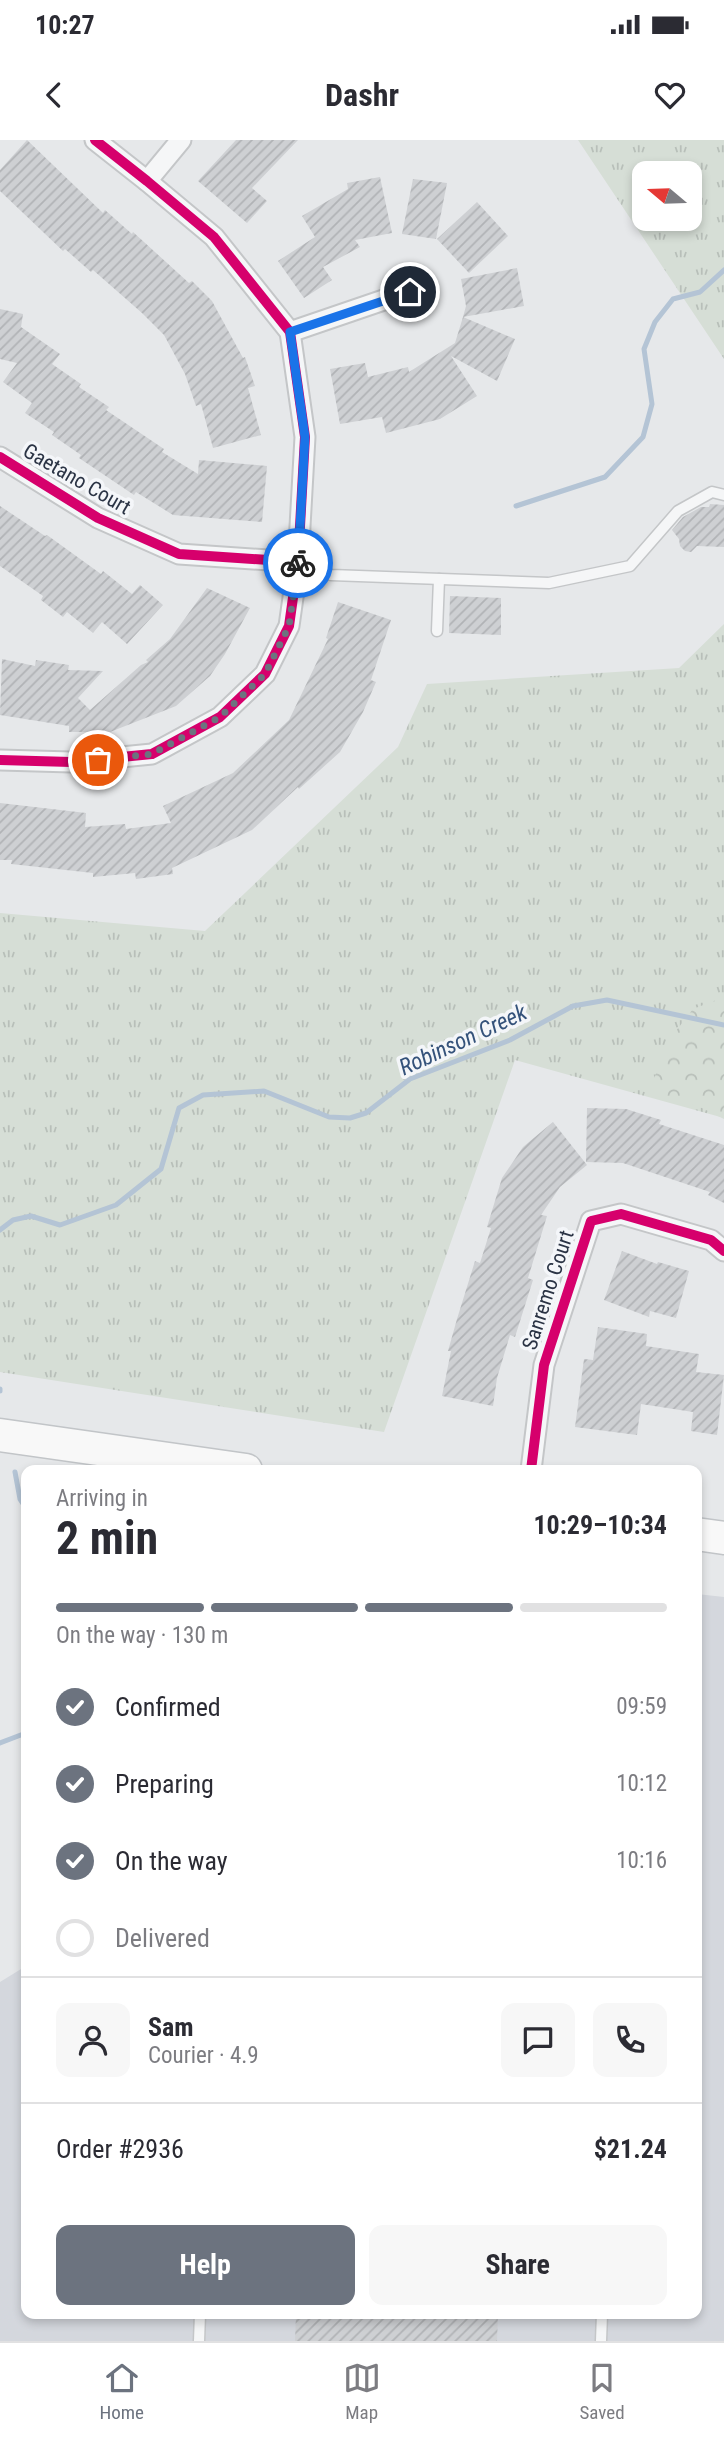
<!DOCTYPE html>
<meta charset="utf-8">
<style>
:root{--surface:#fff;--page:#f7f7f7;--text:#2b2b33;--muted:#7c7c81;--line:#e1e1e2;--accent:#6c737f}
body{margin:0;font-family:"Roboto Condensed",sans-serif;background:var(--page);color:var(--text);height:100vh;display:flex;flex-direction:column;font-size:26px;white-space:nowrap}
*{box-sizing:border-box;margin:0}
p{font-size:23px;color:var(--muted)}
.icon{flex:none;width:38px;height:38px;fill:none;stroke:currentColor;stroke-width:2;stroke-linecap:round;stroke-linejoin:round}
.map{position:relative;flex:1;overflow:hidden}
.side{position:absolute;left:21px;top:1325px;width:681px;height:854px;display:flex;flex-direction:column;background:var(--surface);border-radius:14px;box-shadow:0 4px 10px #0003}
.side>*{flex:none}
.needle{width:46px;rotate:289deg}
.fabs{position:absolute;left:632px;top:21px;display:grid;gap:14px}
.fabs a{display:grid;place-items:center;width:70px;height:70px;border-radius:14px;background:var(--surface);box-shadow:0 4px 10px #0003;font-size:35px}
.pin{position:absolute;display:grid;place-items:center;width:60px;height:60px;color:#fff;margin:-30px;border:4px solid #fff;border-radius:50%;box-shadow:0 2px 7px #0007}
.courier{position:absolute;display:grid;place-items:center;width:70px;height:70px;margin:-35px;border:5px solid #1a73e8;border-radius:50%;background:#fff;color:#222;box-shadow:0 2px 9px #0007}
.headline em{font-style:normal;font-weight:700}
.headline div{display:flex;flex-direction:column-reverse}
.headline{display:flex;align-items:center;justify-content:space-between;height:119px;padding:0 35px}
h1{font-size:46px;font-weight:700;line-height:52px}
.bar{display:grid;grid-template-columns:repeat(4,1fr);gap:10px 7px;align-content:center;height:84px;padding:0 35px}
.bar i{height:9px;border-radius:5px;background:var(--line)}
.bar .on{background:var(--accent)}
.bar p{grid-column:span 4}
.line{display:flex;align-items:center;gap:18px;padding:0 35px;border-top:2px solid var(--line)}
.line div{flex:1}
.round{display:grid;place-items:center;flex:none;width:74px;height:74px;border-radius:14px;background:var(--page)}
ol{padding:0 35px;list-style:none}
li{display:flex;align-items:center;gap:21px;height:77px}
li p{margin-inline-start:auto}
li .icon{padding:7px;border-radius:50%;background:var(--accent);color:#fff;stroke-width:4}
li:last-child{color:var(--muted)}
li i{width:38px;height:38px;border:4px solid var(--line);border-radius:50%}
.action{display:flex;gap:14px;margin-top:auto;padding:14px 35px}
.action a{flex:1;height:80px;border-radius:14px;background:var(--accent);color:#fff;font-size:28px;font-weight:700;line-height:80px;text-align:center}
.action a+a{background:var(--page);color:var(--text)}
.status{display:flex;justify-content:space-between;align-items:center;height:49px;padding:0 35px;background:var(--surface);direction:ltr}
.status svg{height:19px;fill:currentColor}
header{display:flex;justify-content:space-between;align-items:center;height:91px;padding:0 35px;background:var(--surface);font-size:32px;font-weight:700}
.tab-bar{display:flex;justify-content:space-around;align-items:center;height:98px;border-top:2px solid var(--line);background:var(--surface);font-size:19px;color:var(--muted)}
.tab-bar a{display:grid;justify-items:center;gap:4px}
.tab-bar .on{color:var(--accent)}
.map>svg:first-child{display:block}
</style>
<div class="status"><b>10:27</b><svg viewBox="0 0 49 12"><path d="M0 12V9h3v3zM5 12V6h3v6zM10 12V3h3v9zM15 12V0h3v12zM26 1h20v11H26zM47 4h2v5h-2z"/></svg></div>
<header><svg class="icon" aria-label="back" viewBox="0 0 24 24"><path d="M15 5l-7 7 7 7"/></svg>Dashr<svg class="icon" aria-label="heart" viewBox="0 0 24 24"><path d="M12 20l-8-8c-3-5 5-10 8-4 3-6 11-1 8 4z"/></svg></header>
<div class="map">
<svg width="724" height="2201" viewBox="0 0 724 2201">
<defs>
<pattern id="grass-tufts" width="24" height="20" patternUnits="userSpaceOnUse" patternTransform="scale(1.75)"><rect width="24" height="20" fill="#d6ded6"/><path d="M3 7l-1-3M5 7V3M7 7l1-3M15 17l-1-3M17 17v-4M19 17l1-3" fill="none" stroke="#b8bfb9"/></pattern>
<pattern id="forest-crowns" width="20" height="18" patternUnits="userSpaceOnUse" patternTransform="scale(1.75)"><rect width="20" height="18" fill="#d6ded6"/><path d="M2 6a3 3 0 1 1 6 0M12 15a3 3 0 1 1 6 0" fill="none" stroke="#b8bfb9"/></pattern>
<pattern id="building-hatch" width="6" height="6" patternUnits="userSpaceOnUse" patternTransform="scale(1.75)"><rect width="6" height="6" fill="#ced0d3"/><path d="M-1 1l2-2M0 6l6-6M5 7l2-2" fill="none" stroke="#b1b3b6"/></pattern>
</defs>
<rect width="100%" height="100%" fill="#e6e8ea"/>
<polygon fill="#d4d7dd" points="697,1454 724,1457 724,2201 0,2201 0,1842 26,1826 26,2174 696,2174"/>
<g fill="url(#grass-tufts)" fill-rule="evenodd">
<path d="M 578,0 L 724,0 L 724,219 ZM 644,33 L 690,33 L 690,79 L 644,79 Z"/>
<polygon points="724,484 724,978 515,920 384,1292 0,1232 0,773 205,791 398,607 427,544 679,528"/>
</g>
<polygon fill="url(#forest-crowns)" points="724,857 724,979 698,966 649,950 672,896 693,869"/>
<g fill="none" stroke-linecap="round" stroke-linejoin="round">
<g stroke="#b4c4d5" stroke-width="5">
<polyline points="516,366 605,337 643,297 652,264 644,209 655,182 673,159 700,152 724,130"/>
<polyline points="0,1090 13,1080 31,1076 60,1085 116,1065 161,1029 179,968 203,955 264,951 329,977 350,978 366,973 410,939 510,900 573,866 607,860 724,885"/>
<polyline points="0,1249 0,1251"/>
<polyline points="15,1332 20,1359 26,1368"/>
<polyline points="0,1603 26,1593"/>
</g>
</g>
<g fill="url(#building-hatch)">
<polygon points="27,0 103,73 105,70 132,94 133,92 189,143 192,141 212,161 243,218 245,217 255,246 248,248 261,295 213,308 201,264 196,266 185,234 164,195 142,173 93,130 91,132 65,109 63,111 0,51 0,30"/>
<polygon points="236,0 298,0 252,48 267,61 247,83 198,41"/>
<polygon points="380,37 392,93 355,100 360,107 323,127 332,140 304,158 278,121 315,97 302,76 348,49 347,43"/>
<polygon points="413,39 447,43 436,99 402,94"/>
<polygon points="477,62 508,96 469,133 437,99"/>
<polygon points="517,128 524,166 463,177 466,166 461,139"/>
<polygon points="0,169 23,174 21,187 60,214 52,224 81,244 79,247 109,267 106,270 164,309 162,312 198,334 199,320 267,326 262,382 173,375 136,352 134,355 79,318 81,315 52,295 54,292 25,273 32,263 3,242 17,223 0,219"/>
<polygon points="463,177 515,199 497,241 451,216 477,256 440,279 386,293 382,277 340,284 330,229 365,223 368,237 408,227 409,232 455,203"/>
<polygon points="710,364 724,365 724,407 697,406 691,412 685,411 680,406 679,399 672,390 683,377 701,367 709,367"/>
<polygon points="0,366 45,396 47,395 101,434 103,431 132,454 140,445 163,465 127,504 102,482 93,493 67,472 63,477 41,460 43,456 0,426"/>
<polygon points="207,448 250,468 225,514 210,536 176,566 110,592 69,592 69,586 0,575 2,519 35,526 36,520 69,525 68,530 103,531 78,558 90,570 141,525 148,522 146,520 170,499"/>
<polygon points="450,456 501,458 501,495 449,493"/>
<polygon points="338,462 391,480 371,540 376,542 363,572 340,612 299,649 298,647 252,690 172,728 173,734 136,739 135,733 93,737 93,733 11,724 12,720 0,720 0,663 86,673 85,687 125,684 126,689 171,683 163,666 233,633 289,580 328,499 326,498"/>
<polygon points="587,968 626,969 661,980 659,984 724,1005 724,1063 708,1055 710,1052 623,1023 586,1022"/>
<polygon points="553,982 587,1025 560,1047 541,1075 547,1076 528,1138 533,1140 515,1197 510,1195 497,1238 493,1266 442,1256 451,1211 448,1211 457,1179 475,1121 480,1123 491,1088 487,1087 502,1038 523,1007"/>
<polygon points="622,1111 657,1124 658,1122 689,1131 676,1178 650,1171 649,1177 604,1160"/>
<polygon points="598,1187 647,1194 646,1206 699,1214 696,1232 724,1235 717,1295 691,1291 693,1272 641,1264 637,1295 575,1287 584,1219 593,1220"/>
<polygon points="296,2174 498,2174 497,2201 295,2201"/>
</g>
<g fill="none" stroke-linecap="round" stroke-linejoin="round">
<g stroke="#c4c6c8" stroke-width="13">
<g id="service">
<polyline points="298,422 331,435 549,443 630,426 678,371 712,352 724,355"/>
<polyline points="437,491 439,439"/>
<polyline points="199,2201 200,2174"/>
<polyline points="601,2201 602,2174"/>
</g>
</g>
<g stroke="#c4c6c8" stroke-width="23">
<g id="minor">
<polyline points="147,41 181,0"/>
<polyline points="290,192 410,151"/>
<polyline points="0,317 98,378 179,414 298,422"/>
<polyline points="0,620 71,622 152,614 220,577 265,534 289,486 298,422 305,297 290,192 214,97 147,41 95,0"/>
<polyline points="531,1330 544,1225 591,1081 621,1074 711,1100 724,1111"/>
</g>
</g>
<g stroke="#c2c5c8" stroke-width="35">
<g id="primary">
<polyline points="0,1295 246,1330"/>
<polyline points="696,1394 724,1398"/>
</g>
</g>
<use href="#service" stroke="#f5f6f7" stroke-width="10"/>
<use href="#minor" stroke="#f5f6f7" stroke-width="19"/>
<use href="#primary" stroke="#f8f8f8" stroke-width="32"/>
<g stroke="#f4f6f9" stroke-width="15">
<g id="cycleway">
<polyline points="0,317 98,378 179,414 298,422"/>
<polyline points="0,620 71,622 152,614 220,577 265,534 289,486 298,422 305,297 290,192 214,97 147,41 95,0"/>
<polyline points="531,1330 544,1225 591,1081 621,1074 711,1100 724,1111"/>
</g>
</g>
<use href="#cycleway" stroke="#d6006c" stroke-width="10"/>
</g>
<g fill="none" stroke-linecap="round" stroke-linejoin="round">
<polyline stroke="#6c737f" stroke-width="7" stroke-dasharray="0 12.6" points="98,620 152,614 220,577 265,534 289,486 298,423"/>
<polyline stroke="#1a73e8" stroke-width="9" points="298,423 305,297 290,192 410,152"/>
</g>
<g text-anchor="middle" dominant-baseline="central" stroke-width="7" stroke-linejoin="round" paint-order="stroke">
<g font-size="21" fill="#2b3445" stroke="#f4f6f9">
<text transform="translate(77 339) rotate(30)">Gaetano Court</text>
<text transform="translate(548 1150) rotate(-72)">Sanremo Court</text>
</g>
<g font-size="23" font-style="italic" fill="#34527a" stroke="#f4f6f9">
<text transform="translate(463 900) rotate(-25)">Robinson Creek</text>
</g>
</g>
</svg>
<div class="fabs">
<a><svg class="needle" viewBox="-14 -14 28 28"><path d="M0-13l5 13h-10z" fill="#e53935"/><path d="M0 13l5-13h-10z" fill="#7c7c81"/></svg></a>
</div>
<div class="pin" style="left:98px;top:620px;background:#ea580c"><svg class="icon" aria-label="bag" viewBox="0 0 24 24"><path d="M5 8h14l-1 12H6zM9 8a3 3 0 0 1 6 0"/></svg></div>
<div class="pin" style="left:410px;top:152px;background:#1f2937"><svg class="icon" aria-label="home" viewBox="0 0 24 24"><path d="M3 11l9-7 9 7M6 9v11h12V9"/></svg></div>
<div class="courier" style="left:298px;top:423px"><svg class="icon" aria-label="bike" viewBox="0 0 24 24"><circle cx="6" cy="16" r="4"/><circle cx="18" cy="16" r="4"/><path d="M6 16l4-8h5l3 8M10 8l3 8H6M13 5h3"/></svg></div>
<section class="side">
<div class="headline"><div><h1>2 min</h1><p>Arriving in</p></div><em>10:29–10:34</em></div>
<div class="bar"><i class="on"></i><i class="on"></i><i class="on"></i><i></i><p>On the way · 130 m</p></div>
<ol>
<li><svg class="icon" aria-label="check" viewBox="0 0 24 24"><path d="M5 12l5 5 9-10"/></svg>Confirmed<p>09:59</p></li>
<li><svg class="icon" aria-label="check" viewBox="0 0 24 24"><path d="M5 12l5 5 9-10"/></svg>Preparing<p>10:12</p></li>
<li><svg class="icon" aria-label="check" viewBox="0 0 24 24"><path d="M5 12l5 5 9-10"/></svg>On the way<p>10:16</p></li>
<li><i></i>Delivered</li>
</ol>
<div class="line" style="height:126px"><a class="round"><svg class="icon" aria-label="person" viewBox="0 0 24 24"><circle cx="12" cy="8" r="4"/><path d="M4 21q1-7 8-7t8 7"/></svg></a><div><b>Sam</b><p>Courier · 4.9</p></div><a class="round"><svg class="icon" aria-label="chat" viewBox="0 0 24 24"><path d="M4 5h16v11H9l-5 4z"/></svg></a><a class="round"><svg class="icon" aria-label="phone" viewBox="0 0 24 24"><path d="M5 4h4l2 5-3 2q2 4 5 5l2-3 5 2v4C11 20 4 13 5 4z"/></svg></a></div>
<div class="line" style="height:91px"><div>Order #2936</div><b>$21.24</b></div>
<div class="action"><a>Help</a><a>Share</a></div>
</section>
</div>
<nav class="tab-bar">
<a class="on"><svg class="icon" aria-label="home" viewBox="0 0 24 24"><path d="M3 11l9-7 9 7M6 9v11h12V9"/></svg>Home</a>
<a><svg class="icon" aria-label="map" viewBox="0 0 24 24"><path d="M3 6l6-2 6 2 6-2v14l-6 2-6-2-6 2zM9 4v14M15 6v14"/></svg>Map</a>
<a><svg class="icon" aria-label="saved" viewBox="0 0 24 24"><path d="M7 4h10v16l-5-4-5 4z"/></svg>Saved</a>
</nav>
